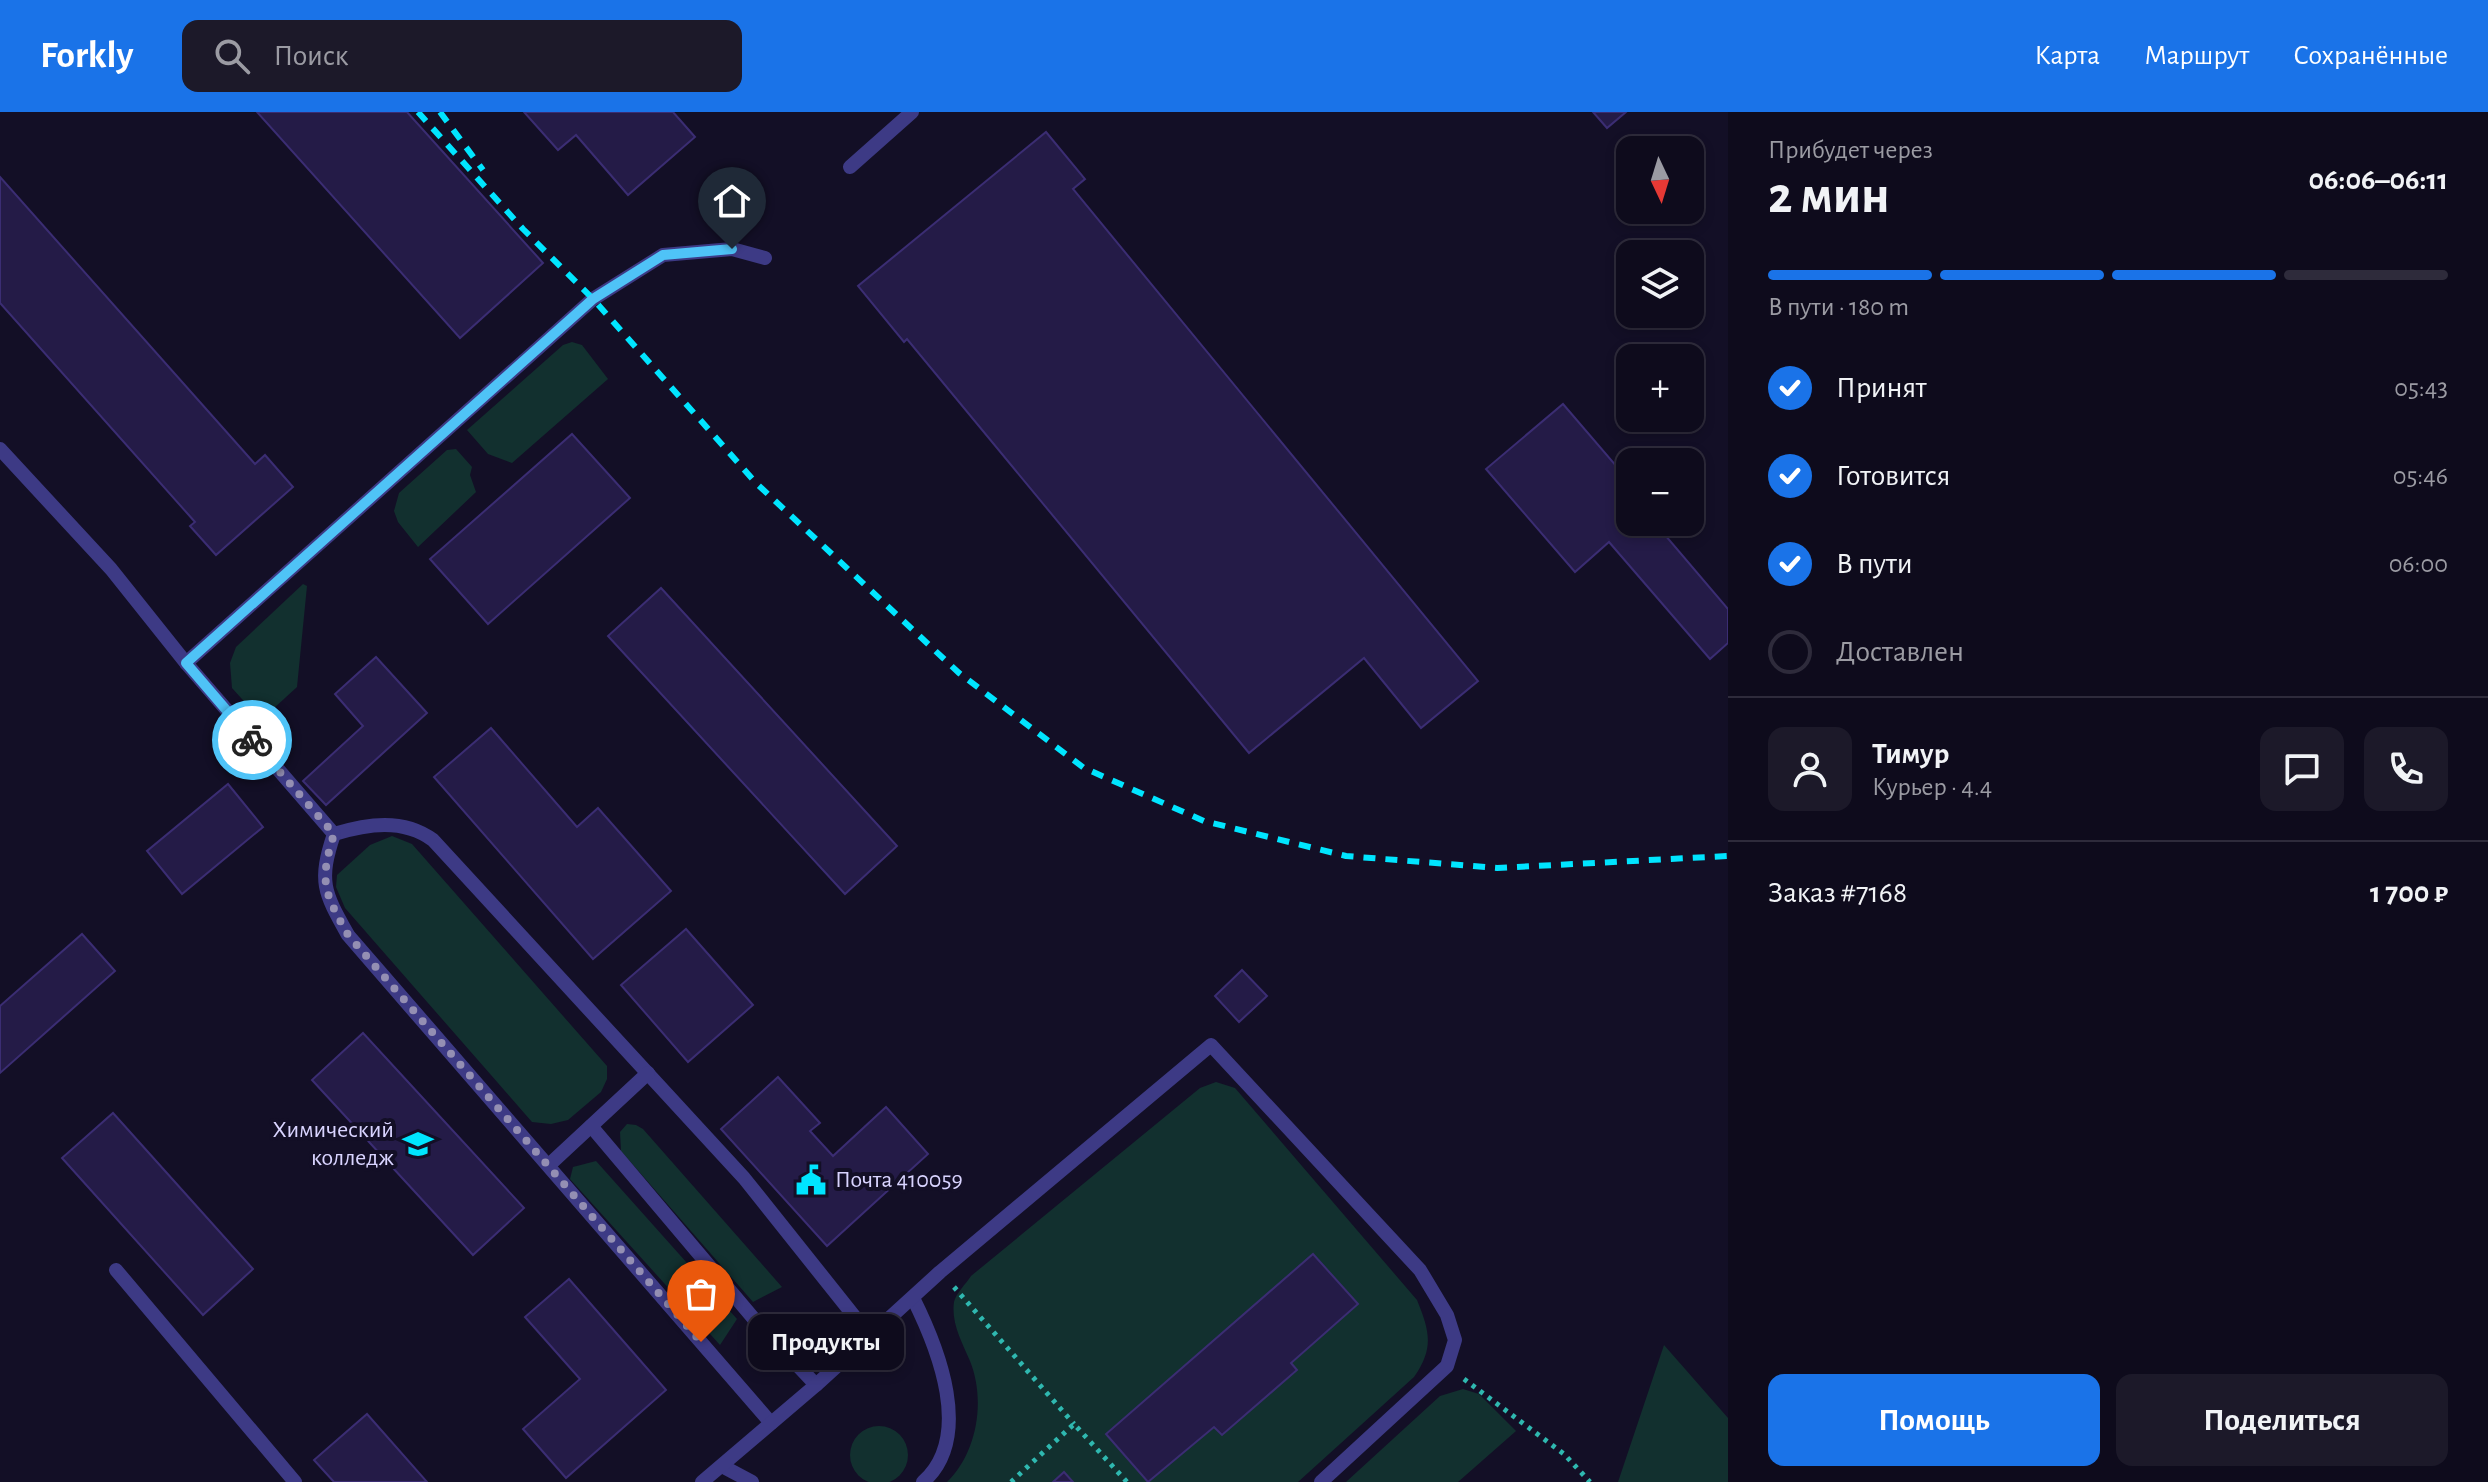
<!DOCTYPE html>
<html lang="ru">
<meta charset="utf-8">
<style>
:root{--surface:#0e0b1c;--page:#1c1929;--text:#f1f3f6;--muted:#9b9ba3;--line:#2e2b3b;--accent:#1a73e8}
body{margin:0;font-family:"Alegreya Sans",sans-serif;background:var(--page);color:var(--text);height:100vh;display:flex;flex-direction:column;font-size:30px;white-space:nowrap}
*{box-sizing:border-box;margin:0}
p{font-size:26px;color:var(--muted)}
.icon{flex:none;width:44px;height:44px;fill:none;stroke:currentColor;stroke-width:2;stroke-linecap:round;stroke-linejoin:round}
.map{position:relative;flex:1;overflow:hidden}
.sheet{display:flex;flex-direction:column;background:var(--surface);width:760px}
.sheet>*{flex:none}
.needle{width:52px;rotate:176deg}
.buttons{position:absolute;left:1616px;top:24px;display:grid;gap:16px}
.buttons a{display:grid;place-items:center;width:88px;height:88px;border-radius:16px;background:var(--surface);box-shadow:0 4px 12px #0003,0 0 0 2px var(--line);font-size:40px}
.pin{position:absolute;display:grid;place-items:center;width:68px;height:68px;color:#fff;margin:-82px -34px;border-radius:50% 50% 50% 0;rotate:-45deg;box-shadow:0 0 8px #0007}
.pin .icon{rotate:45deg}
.courier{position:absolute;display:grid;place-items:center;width:80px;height:80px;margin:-40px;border:6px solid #4fc3f7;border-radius:50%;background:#fff;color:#222;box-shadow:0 2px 10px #0007}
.bubble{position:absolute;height:56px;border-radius:16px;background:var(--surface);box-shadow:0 4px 12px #0003,0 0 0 2px var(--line);font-size:26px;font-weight:600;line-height:56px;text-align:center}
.head em{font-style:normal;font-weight:600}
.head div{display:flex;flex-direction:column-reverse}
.head{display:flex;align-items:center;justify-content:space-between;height:136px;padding:0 40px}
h1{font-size:52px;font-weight:600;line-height:60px}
.bar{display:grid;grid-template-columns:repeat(4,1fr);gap:12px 8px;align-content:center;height:96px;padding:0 40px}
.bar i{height:10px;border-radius:6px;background:var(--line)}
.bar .active{background:var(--accent)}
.bar p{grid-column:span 4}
.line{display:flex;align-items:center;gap:20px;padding:0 40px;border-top:2px solid var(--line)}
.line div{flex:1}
.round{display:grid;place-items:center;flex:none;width:84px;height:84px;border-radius:16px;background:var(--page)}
ol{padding:0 40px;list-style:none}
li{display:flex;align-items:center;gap:24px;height:88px}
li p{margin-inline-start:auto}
li .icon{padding:8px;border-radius:50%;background:var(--accent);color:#fff;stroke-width:4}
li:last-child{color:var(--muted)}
li i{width:44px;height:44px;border:4px solid var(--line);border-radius:50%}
.button{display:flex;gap:16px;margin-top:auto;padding:16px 40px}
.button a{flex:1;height:92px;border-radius:16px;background:var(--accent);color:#fff;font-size:32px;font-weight:600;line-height:92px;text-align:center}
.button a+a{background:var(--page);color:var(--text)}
header{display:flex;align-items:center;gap:48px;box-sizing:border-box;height:112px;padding:0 40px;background:var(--accent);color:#fff}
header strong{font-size:38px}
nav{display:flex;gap:44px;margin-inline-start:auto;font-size:28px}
.search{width:560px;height:72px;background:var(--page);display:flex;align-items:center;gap:20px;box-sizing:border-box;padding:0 28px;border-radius:16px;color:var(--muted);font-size:30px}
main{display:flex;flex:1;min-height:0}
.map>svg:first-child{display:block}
</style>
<header>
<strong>Forkly</strong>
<div class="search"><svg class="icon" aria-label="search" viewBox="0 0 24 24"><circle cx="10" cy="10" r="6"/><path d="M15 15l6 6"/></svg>Поиск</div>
<nav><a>Карта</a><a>Маршрут</a><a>Сохранённые</a></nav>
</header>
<main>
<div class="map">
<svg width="1728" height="1370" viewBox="0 0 1728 1370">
<rect width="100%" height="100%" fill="#130f26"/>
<g fill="#12302f">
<polygon points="572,230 582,233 608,267 512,351 488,342 467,318 563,233"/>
<polygon points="456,337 472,355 470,363 476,380 418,435 398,410 394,399 399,381 447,338"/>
<polygon points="303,472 307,474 297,575 261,608 232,576 230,551 236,535"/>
<polygon points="392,724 412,732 607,954 607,967 601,980 568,1008 551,1012 532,1010 345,796 336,775 337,763 370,733"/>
<path d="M 1216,970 L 1235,976 L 1417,1188 C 1430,1220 1434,1236 1414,1265 L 1298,1370 L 947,1370 C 977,1341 986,1289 970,1249 C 962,1230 951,1211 954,1190 C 956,1181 966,1172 971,1164 L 1200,976 Z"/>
<polygon points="627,1012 636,1013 643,1017 782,1175 753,1190 621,1039 620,1020"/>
<polygon points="596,1049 737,1207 720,1233 570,1067 573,1055"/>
<polygon points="1664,1233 1728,1306 1728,1370 1618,1370"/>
<polygon points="1463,1277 1479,1282 1516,1319 1458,1370 1346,1370 1440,1284"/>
<circle cx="879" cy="1343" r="29"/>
</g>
<g fill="#241b47" stroke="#3b2d73" stroke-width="2">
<polygon points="257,0 407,0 543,151 460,226"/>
<polygon points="524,0 673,0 695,25 628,83 576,23 558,38"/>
<polygon points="1593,0 1626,0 1607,16"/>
<polygon points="1046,20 1085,67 1073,77 1478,569 1421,616 1364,546 1249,641 907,227 904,230 858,174"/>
<polygon points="0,65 255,352 265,343 293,375 216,443 190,414 195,410 0,191"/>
<polygon points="1563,292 1630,370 1630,410 1654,410 1728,497 1728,531 1710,547 1609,430 1575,460 1486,357"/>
<polygon points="572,322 630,386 488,512 430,447"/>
<polygon points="661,476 897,734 845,782 608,524"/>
<polygon points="376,545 427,601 326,693 303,669 363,614 335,582"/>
<polygon points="491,616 577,715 598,696 671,779 593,847 434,665"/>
<polygon points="228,672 263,715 182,782 147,739"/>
<polygon points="686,817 753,893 688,950 621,873"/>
<polygon points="82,822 115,859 0,961 0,894"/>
<polygon points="1242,858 1267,884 1239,910 1215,884"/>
<polygon points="363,921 524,1096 473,1143 312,968"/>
<polygon points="778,965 820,1011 810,1019 833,1044 886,995 928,1042 827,1134 721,1017"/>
<polygon points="113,1001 253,1157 203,1203 62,1046"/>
<polygon points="1313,1142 1358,1192 1291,1251 1297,1258 1222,1323 1214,1315 1148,1370 1106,1322"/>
<polygon points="569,1167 666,1278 566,1366 523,1317 580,1267 525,1205"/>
<polygon points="367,1302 427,1370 334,1370 314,1348"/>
<polygon points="1064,1360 1073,1370 1053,1370"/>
</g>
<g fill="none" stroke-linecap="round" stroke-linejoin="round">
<g stroke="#2fb8b0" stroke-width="5" stroke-dasharray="4 6" stroke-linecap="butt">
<polyline points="954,1175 1074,1312"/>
<polyline points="1464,1267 1564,1342 1590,1370"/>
<polyline points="1011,1370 1074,1312 1127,1370"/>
</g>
<g stroke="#3d3a85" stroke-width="14">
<polyline points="850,55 912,0"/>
<polyline points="0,337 111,457 186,551 334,722"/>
<polyline points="186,551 593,187 663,143 732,137 765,146"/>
<path d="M 334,722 C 367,712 403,706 433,728 L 744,1066 L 870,1224"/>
<path d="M 334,722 C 318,770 324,780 348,823 L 771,1311"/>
<polyline points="591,1014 754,1207 816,1273"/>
<polyline points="549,1053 648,961"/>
<polyline points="116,1158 295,1370"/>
<path d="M 913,1186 C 938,1236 974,1325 923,1370"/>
<polyline points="722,1354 752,1370"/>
<polyline points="702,1370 816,1273 940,1160 1211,933 1420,1158 1447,1203 1455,1228 1447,1254 1321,1370"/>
</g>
<g stroke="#00e5ff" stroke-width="6" stroke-dasharray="12 10" stroke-linecap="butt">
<polyline points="418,0 523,117 593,187 756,371 959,561 1084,656 1204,709 1346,744 1497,756 1728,744"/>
<polyline points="440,0 483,58"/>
</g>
</g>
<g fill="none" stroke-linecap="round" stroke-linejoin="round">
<path stroke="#948fb3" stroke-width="8" stroke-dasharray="0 14.4" d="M 252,628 L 334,722 C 319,770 324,780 348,823 L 701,1230"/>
<polyline stroke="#4fc3f7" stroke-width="10" points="252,628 186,551 593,187 663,143 732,137"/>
</g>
<defs>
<g id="university-bare" transform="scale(2.4)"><path d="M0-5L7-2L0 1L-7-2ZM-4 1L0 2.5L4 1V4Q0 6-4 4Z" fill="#00e5ff" stroke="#130f26" stroke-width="2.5" paint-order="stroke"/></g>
<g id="civic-bare" transform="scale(2.4)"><path d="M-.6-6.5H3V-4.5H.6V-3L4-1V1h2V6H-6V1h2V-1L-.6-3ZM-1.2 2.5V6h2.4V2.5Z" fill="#00e5ff" stroke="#130f26" stroke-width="2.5" paint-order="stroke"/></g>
</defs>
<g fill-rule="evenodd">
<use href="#university-bare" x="418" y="1032"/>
<use href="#civic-bare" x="811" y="1068"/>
</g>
<g text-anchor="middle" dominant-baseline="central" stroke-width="8" stroke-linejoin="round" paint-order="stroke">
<g font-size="24" fill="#d9d4ff" stroke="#130f26" text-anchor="end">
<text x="394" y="1018">Химический<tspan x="394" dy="28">колледж</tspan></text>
<text x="835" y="1068" text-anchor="start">Почта 410059</text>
</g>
</g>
</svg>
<div class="buttons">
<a><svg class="needle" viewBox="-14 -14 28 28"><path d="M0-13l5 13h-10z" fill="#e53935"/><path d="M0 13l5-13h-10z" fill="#9b9ba3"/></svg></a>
<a><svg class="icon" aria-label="layers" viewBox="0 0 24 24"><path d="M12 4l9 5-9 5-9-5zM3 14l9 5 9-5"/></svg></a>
<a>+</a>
<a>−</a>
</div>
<div class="pin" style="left:701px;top:1230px;background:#ea580c"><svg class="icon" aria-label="bag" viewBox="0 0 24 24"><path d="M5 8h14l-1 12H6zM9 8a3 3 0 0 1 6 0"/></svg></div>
<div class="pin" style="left:732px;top:137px;background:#1f2937"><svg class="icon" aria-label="home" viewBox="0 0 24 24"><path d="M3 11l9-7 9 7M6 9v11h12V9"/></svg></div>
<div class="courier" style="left:252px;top:628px"><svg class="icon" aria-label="bike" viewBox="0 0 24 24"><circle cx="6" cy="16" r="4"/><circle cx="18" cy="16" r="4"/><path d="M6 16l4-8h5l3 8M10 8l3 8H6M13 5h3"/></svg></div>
<div class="bubble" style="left:748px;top:1202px;width:156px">Продукты</div>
</div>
<section class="sheet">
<div class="head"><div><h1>2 мин</h1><p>Прибудет через</p></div><em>06:06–06:11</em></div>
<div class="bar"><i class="active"></i><i class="active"></i><i class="active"></i><i></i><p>В пути · 180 m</p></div>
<ol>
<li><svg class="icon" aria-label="check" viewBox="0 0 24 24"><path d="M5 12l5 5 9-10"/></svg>Принят<p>05:43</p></li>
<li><svg class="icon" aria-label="check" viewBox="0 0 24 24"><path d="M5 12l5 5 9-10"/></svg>Готовится<p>05:46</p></li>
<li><svg class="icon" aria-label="check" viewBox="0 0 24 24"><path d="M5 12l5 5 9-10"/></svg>В пути<p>06:00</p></li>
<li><i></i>Доставлен</li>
</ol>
<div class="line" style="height:144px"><a class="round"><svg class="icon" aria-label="person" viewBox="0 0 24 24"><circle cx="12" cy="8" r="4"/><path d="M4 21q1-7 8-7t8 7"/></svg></a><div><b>Тимур</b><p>Курьер · 4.4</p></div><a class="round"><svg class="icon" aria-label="chat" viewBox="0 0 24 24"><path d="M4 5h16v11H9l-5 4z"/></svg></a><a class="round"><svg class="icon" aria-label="phone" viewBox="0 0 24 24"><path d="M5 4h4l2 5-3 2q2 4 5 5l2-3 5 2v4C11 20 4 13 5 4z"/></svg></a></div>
<div class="line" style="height:104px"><div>Заказ #7168</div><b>1 700 ₽</b></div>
<div class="button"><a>Помощь</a><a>Поделиться</a></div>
</section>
</main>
